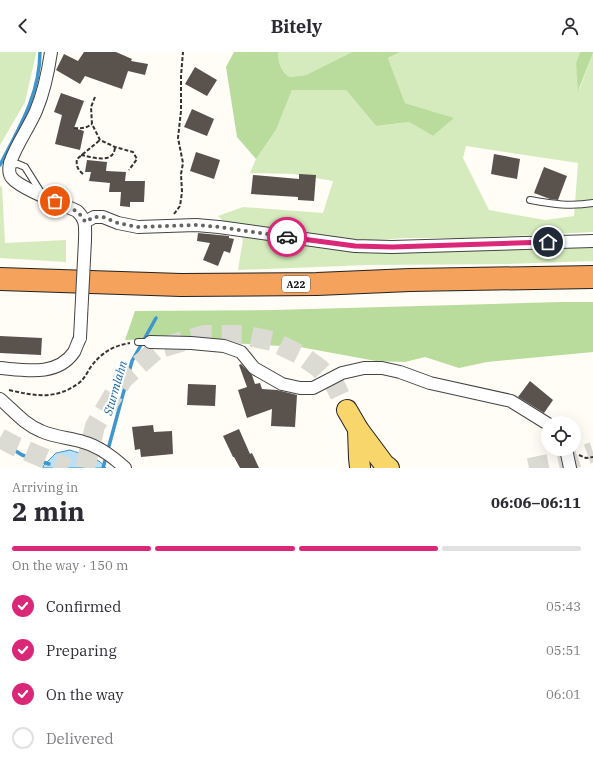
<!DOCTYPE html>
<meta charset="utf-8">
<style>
:root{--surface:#fff;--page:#f2f2f3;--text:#2b2b33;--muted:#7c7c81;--line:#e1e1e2;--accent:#db2777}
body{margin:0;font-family:"IBM Plex Serif",serif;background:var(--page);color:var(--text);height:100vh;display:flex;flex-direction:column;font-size:15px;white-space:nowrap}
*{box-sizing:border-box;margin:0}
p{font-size:13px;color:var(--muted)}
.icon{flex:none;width:22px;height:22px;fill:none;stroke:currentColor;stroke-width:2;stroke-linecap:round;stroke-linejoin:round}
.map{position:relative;height:416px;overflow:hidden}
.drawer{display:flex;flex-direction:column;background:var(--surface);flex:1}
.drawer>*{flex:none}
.buttons{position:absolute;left:541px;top:364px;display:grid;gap:8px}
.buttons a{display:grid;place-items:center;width:40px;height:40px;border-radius:50%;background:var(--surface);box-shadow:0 4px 16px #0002;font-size:20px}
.pin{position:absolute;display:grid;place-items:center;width:34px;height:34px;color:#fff;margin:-17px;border:2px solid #fff;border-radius:50%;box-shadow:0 1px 4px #0007}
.courier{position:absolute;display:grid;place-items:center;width:40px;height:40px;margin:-20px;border:3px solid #db2777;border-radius:50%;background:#fff;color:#222;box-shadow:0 1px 5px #0007}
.headline em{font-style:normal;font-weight:800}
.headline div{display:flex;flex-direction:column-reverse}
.headline{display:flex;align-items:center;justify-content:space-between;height:68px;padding:0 12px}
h1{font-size:26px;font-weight:800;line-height:30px}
.bar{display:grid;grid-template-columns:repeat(4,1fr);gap:6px 4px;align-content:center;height:48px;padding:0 12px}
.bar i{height:5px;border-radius:3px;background:var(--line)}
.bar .selected{background:var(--accent)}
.bar p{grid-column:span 4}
ol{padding:0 12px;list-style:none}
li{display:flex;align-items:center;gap:12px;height:44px}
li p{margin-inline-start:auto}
li .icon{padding:4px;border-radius:50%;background:var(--accent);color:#fff;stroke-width:4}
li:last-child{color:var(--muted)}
li i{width:22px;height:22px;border:2px solid var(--line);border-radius:50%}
header{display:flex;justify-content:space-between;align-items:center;height:52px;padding:0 12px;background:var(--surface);font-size:18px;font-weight:800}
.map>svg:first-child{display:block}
</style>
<header><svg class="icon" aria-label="back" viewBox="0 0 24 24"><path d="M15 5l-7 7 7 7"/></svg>Bitely<svg class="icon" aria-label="person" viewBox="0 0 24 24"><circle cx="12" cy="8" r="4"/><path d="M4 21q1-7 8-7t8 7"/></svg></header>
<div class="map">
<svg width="593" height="416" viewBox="0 0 593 416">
<rect width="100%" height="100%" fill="#fffdf5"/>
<g fill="#d5ebbd" fill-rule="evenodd">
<polygon points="0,0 36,0 36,2 25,50 0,93"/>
<path d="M 278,0 L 352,0 L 306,23 L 290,25 C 280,19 278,11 278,0 Z"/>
<path d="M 400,0 L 580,0 L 576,11 L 579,38 L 593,1 L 593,180 L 471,186 L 404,186 L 354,190 L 343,199 L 373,200 L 593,191 L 593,209 L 507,212 L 369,213 L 238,218 L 243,187 L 218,164 L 243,155 L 323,161 L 333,129 L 293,122 L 250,121 L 256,107 L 276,78 L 292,38 L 346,38 L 376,74 L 409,70 L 433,84 L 453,66 L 405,51 L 388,6 ZM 466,94 L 578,111 L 574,164 L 545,168 L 489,158 L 463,106 Z"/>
<polygon points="0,134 2,135 5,191 66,188 66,210 0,206"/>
</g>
<g fill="#b9dc9c">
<path d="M 234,0 L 278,0 C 278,11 281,20 290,25 L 306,23 L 352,0 L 400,0 L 388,6 L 405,51 L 454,66 L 433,84 L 409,70 L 376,74 L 346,38 L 292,38 L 276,78 L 256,107 L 237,85 L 226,15 Z"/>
<polygon points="580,0 593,0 593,1 578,39 576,11"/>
<polygon points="560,250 593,250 593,300 487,310 459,316 425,305 405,310 376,309 300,295 159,287 125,288 135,259 274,258"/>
</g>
<path fill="#b9e0f7" stroke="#3f96cf" d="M 70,398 C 81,402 99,405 106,416 L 43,416 L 43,414 L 56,401 Z"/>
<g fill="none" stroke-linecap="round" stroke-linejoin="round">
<g stroke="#3f96cf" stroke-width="3.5">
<path d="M 0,113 C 19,76 40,42 40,0"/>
<polyline points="0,389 22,403 49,412"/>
<polyline points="103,416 132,309 156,266"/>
</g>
</g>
<g fill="#5a524d">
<polygon points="84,0 116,0 132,7 131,9 148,12 145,23 128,19 122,37 85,24 80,32 56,18 64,2 78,9"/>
<polygon points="195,15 217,28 207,44 185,32"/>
<polygon points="61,41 84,49 74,76 84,79 80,98 55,92 62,63 54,60"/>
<polygon points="192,57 214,67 207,84 184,75"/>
<polygon points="196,100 220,108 214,127 190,119"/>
<polygon points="494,102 520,107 517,127 491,122"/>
<polygon points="87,108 107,110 106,119 126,120 125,129 145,129 144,150 130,150 130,155 120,154 121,140 109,140 110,131 89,129 91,120 85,120"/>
<polygon points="544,115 567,124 558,148 550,147 534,141"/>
<polygon points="299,122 316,123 314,149 298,148 298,145 251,142 253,123 299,127"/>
<polygon points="198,181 229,184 229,186 234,187 230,201 224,199 218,214 203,208 210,191 197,189"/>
<polygon points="0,284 42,286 41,303 0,301"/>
<polygon points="241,312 252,323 255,332 260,331 262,337 277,338 297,343 295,375 271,374 272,357 247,366 238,338 247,335 239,313"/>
<polygon points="530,329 553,348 544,361 518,345"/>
<polygon points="188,332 216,333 215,354 187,353"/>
<polygon points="153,373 154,380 172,379 173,402 141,405 140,397 135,398 132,375"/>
<polygon points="239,377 250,402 252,401 259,416 240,416 234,405 233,405 223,384"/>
</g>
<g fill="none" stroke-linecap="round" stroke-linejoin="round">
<g stroke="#dbdad3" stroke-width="20" stroke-dasharray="20 10" stroke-linecap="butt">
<polyline points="0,386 15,394 68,416"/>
<polyline points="85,416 95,374 123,327 157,297 204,283 243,283 272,289 301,303 319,316 335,333 347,358"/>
<polyline points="529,416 573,407 593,400"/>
</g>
<g stroke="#444" stroke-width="8">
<g id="lane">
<polyline points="9,113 18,112 25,115 42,142"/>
<path d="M 530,148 C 553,152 570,155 593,151"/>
<polyline points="138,290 150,290"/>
</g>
</g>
<g stroke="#444" stroke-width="14">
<g id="street">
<path d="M 51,0 C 48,21 44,40 36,59 C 28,77 16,93 10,111 C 9,116 8,122 12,126 C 21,137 62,152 77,159 C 87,168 85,176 85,188"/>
<polyline points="85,170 94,165 103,165 118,171 138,175 196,173 219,175 355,194 392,195 593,189"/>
<polyline points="150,290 191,291 224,294 241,300 254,316 282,332 300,336 313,336 342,321 364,316 382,316 400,320 430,331 511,349 548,372"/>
<path d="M 0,316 C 24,318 57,325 74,300 C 76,296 78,290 80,286"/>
<path d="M 0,347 C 13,358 24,372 41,379 C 54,385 70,386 83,390 C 99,394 113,405 125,416"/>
<polyline points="566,397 570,416"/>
</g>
</g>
<g stroke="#222" stroke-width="22">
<g id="primary">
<polyline points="347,358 358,377 384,412 389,416"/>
<polyline points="358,377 359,406 360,415"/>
</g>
</g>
<g stroke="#222" stroke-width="24">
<polyline id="highway" points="0,227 181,233 317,232 410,228 593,225"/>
</g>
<g stroke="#333" stroke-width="2" stroke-dasharray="4 2" stroke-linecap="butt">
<polyline points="95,45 91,55 92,72 100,88 115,95 133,100 137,107 129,118"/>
<path d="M 74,76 C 82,77 86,76 92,72"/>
<path d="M 81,103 C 92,105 114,113 115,95"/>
<path d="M 83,122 C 77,117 76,113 77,107 L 100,88"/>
<polyline points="174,162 180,154 182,140 181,122 183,111 178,86 181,59 181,24 183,0"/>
<path d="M 9,338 C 35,344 56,348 79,331 C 84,327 87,321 90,316 C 101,301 112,294 130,291"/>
<polyline points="579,403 586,406 593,405"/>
</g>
<use href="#lane" stroke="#fff" stroke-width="6"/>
<use href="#street" stroke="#fff" stroke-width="12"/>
<use href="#primary" stroke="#f9d66b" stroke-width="20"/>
<use href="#highway" stroke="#f5a25d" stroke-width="22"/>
<g stroke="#444" stroke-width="14" stroke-linecap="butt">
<polyline id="street-bridge" points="80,286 85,188"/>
</g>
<use href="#street-bridge" stroke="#fff" stroke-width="12"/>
</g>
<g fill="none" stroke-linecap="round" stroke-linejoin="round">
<path stroke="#646461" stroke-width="4" stroke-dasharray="0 7.2" d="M 55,149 C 66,154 80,158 85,170 L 94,165 L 103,165 L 118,171 L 138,175 L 196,173 L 219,175 L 287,185"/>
<polyline stroke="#db2777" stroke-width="5" points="287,185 355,194 392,195 548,190"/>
</g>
<g text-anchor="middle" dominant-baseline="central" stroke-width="4" stroke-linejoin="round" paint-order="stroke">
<rect fill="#fff" stroke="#585858" stroke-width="1" x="282" y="224" width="28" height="16" rx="3"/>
<g font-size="10" font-weight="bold" fill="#111">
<text x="296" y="232">A22</text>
</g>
<g font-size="12" font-style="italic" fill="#1768a6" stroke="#fff">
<text transform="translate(115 336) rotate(-74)">Sturmlahn</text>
</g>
</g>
</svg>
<div class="buttons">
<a><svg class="icon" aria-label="locate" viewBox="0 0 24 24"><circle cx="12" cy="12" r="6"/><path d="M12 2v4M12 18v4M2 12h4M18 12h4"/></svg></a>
</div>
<div class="pin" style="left:55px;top:149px;background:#ea580c"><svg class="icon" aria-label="bag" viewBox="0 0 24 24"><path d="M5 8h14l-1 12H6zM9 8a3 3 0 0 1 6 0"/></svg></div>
<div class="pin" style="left:548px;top:190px;background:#1f2937"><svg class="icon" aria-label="home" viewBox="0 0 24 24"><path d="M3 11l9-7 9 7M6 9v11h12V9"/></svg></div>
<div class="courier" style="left:287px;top:185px"><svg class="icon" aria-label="car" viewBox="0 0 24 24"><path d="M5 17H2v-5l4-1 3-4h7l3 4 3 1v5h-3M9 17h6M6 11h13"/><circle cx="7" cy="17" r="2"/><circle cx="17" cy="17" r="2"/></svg></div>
</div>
<section class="drawer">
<div class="headline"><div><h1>2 min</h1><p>Arriving in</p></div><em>06:06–06:11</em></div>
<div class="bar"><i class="selected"></i><i class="selected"></i><i class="selected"></i><i></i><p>On the way · 150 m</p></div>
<ol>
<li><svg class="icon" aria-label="check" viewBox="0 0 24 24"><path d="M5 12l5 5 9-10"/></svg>Confirmed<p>05:43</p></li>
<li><svg class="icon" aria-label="check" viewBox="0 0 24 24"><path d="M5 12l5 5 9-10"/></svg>Preparing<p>05:51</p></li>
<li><svg class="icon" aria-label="check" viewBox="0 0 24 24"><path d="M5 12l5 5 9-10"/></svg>On the way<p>06:01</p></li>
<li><i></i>Delivered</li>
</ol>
</section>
